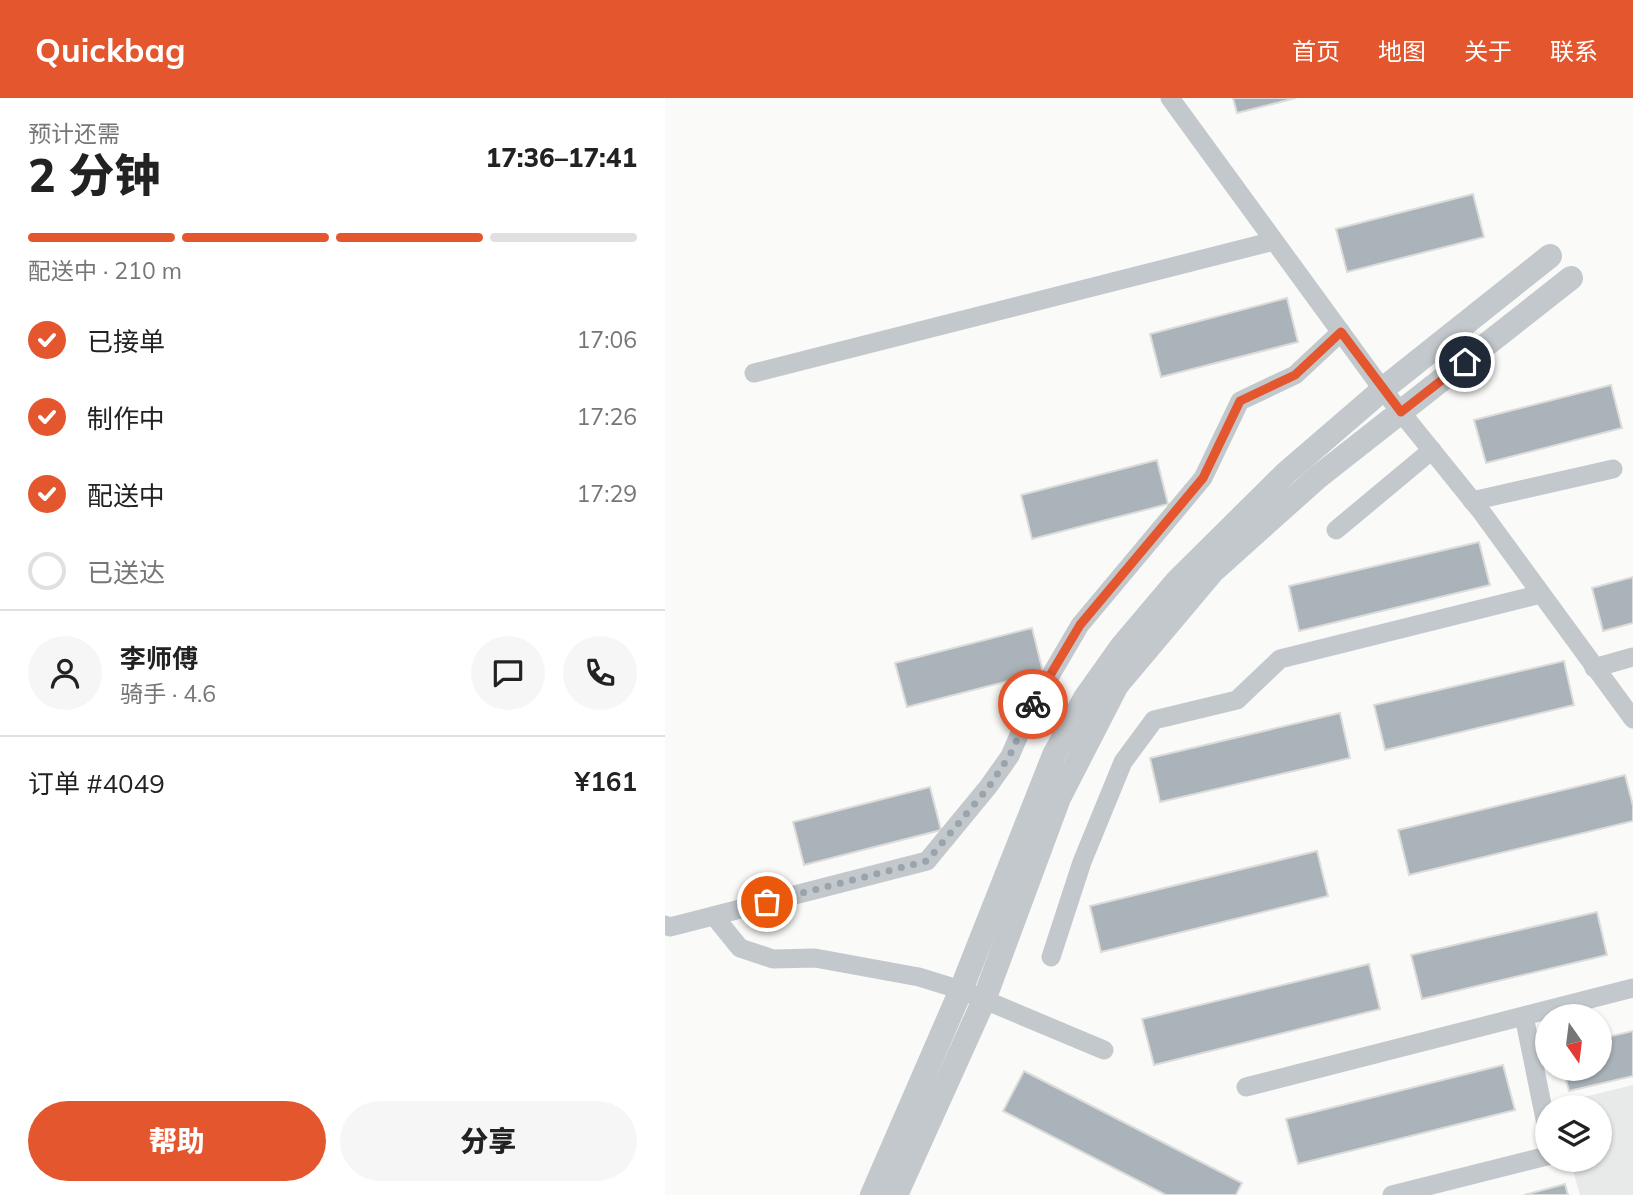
<!DOCTYPE html>
<html lang="zh">
<meta charset="utf-8">
<style>
:root{--surface:#fff;--page:#f6f6f6;--text:#222;--muted:#767676;--line:#e0e0e0;--accent:#e4572e}
body{margin:0;font-family:Mulish,"Noto Sans SC",sans-serif;background:var(--page);color:var(--text);height:100vh;display:flex;flex-direction:column;font-size:26px;white-space:nowrap}
*{box-sizing:border-box;margin:0}
p{font-size:23px;color:var(--muted)}
.icon{flex:none;width:38px;height:38px;fill:none;stroke:currentColor;stroke-width:2;stroke-linecap:round;stroke-linejoin:round}
.map{position:relative;flex:1;overflow:hidden}
.side{display:flex;flex-direction:column;background:var(--surface);width:665px}
.side>*{flex:none}
.needle{width:46px;rotate:166deg}
.controls{position:absolute;left:870px;top:906px;display:grid;gap:14px}
.controls a{display:grid;place-items:center;width:77px;height:77px;border-radius:50%;background:var(--surface);box-shadow:0 2px 5px #0004;font-size:35px}
.pin{position:absolute;display:grid;place-items:center;width:60px;height:60px;color:#fff;margin:-30px;border:4px solid #fff;border-radius:50%;box-shadow:0 2px 7px #0007}
.courier{position:absolute;display:grid;place-items:center;width:70px;height:70px;margin:-35px;border:5px solid #e4572e;border-radius:50%;background:#fff;color:#222;box-shadow:0 2px 9px #0007}
.headline em{font-style:normal;font-weight:800}
.headline div{display:flex;flex-direction:column-reverse}
.headline{display:flex;align-items:center;justify-content:space-between;height:119px;padding:0 28px}
h1{font-size:46px;font-weight:800;line-height:52px}
.bar{display:grid;grid-template-columns:repeat(4,1fr);gap:10px 7px;align-content:center;height:84px;padding:0 28px}
.bar i{height:9px;border-radius:5px;background:var(--line)}
.bar .current{background:var(--accent)}
.bar p{grid-column:span 4}
.line{display:flex;align-items:center;gap:18px;padding:0 28px;border-top:2px solid var(--line)}
.line div{flex:1}
.round{display:grid;place-items:center;flex:none;width:74px;height:74px;border-radius:37px;background:var(--page)}
ol{padding:0 28px;list-style:none}
li{display:flex;align-items:center;gap:21px;height:77px}
li p{margin-inline-start:auto}
li .icon{padding:7px;border-radius:50%;background:var(--accent);color:#fff;stroke-width:4}
li:last-child{color:var(--muted)}
li i{width:38px;height:38px;border:4px solid var(--line);border-radius:50%}
.primary-button{display:flex;gap:14px;margin-top:auto;padding:14px 28px}
.primary-button a{flex:1;height:80px;border-radius:42px;background:var(--accent);color:#fff;font-size:28px;font-weight:800;line-height:80px;text-align:center}
.primary-button a+a{background:var(--page);color:var(--text)}
header{display:flex;align-items:center;gap:42px;box-sizing:border-box;height:98px;padding:0 35px;background:var(--accent);color:#fff}
header strong{font-size:33px}
nav{display:flex;gap:38px;margin-inline-start:auto;font-size:24px}
main{display:flex;flex:1;min-height:0}
.map>svg:first-child{display:block}
</style>
<header>
<strong>Quickbag</strong>
<nav><a>首页</a><a>地图</a><a>关于</a><a>联系</a></nav>
</header>
<main>
<section class="side">
<div class="headline"><div><h1>2 分钟</h1><p>预计还需</p></div><em>17:36–17:41</em></div>
<div class="bar"><i class="current"></i><i class="current"></i><i class="current"></i><i></i><p>配送中 · 210 m</p></div>
<ol>
<li><svg class="icon" aria-label="check" viewBox="0 0 24 24"><path d="M5 12l5 5 9-10"/></svg>已接单<p>17:06</p></li>
<li><svg class="icon" aria-label="check" viewBox="0 0 24 24"><path d="M5 12l5 5 9-10"/></svg>制作中<p>17:26</p></li>
<li><svg class="icon" aria-label="check" viewBox="0 0 24 24"><path d="M5 12l5 5 9-10"/></svg>配送中<p>17:29</p></li>
<li><i></i>已送达</li>
</ol>
<div class="line" style="height:126px"><a class="round"><svg class="icon" aria-label="person" viewBox="0 0 24 24"><circle cx="12" cy="8" r="4"/><path d="M4 21q1-7 8-7t8 7"/></svg></a><div><b>李师傅</b><p>骑手 · 4.6</p></div><a class="round"><svg class="icon" aria-label="chat" viewBox="0 0 24 24"><path d="M4 5h16v11H9l-5 4z"/></svg></a><a class="round"><svg class="icon" aria-label="phone" viewBox="0 0 24 24"><path d="M5 4h4l2 5-3 2q2 4 5 5l2-3 5 2v4C11 20 4 13 5 4z"/></svg></a></div>
<div class="line" style="height:91px"><div>订单 #4049</div><b>¥161</b></div>
<div class="primary-button"><a>帮助</a><a>分享</a></div>
</section>
<div class="map">
<svg width="968" height="1097" viewBox="0 0 968 1097">
<rect width="100%" height="100%" fill="#fafaf8"/>
<polygon fill="#e8e9e9" points="968,987 968,1097 915,1097 905,1062 934,1062 934,1010 891,1010 890,1006"/>
<g fill="#aab3b9" stroke="#dcdcda" stroke-width="2">
<polygon points="568,0 631,0 572,15"/>
<polygon points="808,96 819,139 682,174 671,131"/>
<polygon points="622,200 633,244 496,279 485,236"/>
<polygon points="946,287 957,330 821,365 809,322"/>
<polygon points="492,362 503,406 367,441 356,397"/>
<polygon points="814,444 825,487 634,533 624,488"/>
<polygon points="968,479 968,525 938,533 927,490"/>
<polygon points="367,530 378,574 242,609 230,565"/>
<polygon points="899,563 909,607 720,652 709,607"/>
<polygon points="675,615 685,660 495,704 485,660"/>
<polygon points="960,677 968,708 968,723 744,777 733,732"/>
<polygon points="265,689 276,732 139,767 128,724"/>
<polygon points="652,753 663,798 436,854 425,808"/>
<polygon points="932,814 942,857 757,901 746,857"/>
<polygon points="704,866 715,911 489,967 477,921"/>
<polygon points="968,933 968,978 904,993 898,971 934,971 934,941"/>
<polygon points="838,967 850,1012 633,1066 621,1021"/>
<polygon points="359,973 577,1085 571,1097 501,1097 338,1013"/>
<polygon points="900,1086 903,1097 859,1097"/>
</g>
<g fill="none" stroke-linecap="round" stroke-linejoin="round">
<g stroke="#c3c8cc" stroke-width="19">
<polyline points="505,0 718,292 815,412 968,621"/>
<polyline points="89,275 609,143"/>
<polyline points="807,403 948,371"/>
<polyline points="671,432 767,352"/>
<polyline points="929,570 968,559"/>
<polyline points="49,818 75,850 108,861 150,860 254,879 296,892 439,952"/>
<polyline points="0,827 5,829 262,763 323,689 345,658 364,614 415,527 538,380 575,303 630,277 676,234"/>
<polyline points="386,859 417,764 458,664 489,622 572,602 615,561 876,496"/>
<polyline points="859,918 882,1031"/>
<polyline points="581,989 968,890"/>
<polyline points="727,1097 882,1058"/>
</g>
<g stroke="#c3c8cc" stroke-width="24">
<polyline points="207,1097 296,892 389,657 420,600 457,548 512,483 621,375 723,287 885,158"/>
<polyline points="231,1097 319,902 394,700 452,587 548,473 653,379 906,180"/>
</g>
</g>
<g fill="none" stroke-linecap="round" stroke-linejoin="round">
<polyline stroke="#99a4ac" stroke-width="7" stroke-dasharray="0 12.6" points="102,804 262,763 323,690 345,657 368,606"/>
<polyline stroke="#e4572e" stroke-width="9" points="368,606 415,527 538,380 575,303 630,277 676,234 736,314 800,264"/>
</g>
</svg>
<div class="controls">
<a><svg class="needle" viewBox="-14 -14 28 28"><path d="M0-13l5 13h-10z" fill="#e53935"/><path d="M0 13l5-13h-10z" fill="#767676"/></svg></a>
<a><svg class="icon" aria-label="layers" viewBox="0 0 24 24"><path d="M12 4l9 5-9 5-9-5zM3 14l9 5 9-5"/></svg></a>
</div>
<div class="pin" style="left:102px;top:804px;background:#ea580c"><svg class="icon" aria-label="bag" viewBox="0 0 24 24"><path d="M5 8h14l-1 12H6zM9 8a3 3 0 0 1 6 0"/></svg></div>
<div class="pin" style="left:800px;top:264px;background:#1f2937"><svg class="icon" aria-label="home" viewBox="0 0 24 24"><path d="M3 11l9-7 9 7M6 9v11h12V9"/></svg></div>
<div class="courier" style="left:368px;top:606px"><svg class="icon" aria-label="bike" viewBox="0 0 24 24"><circle cx="6" cy="16" r="4"/><circle cx="18" cy="16" r="4"/><path d="M6 16l4-8h5l3 8M10 8l3 8H6M13 5h3"/></svg></div>
</div>
</main>
